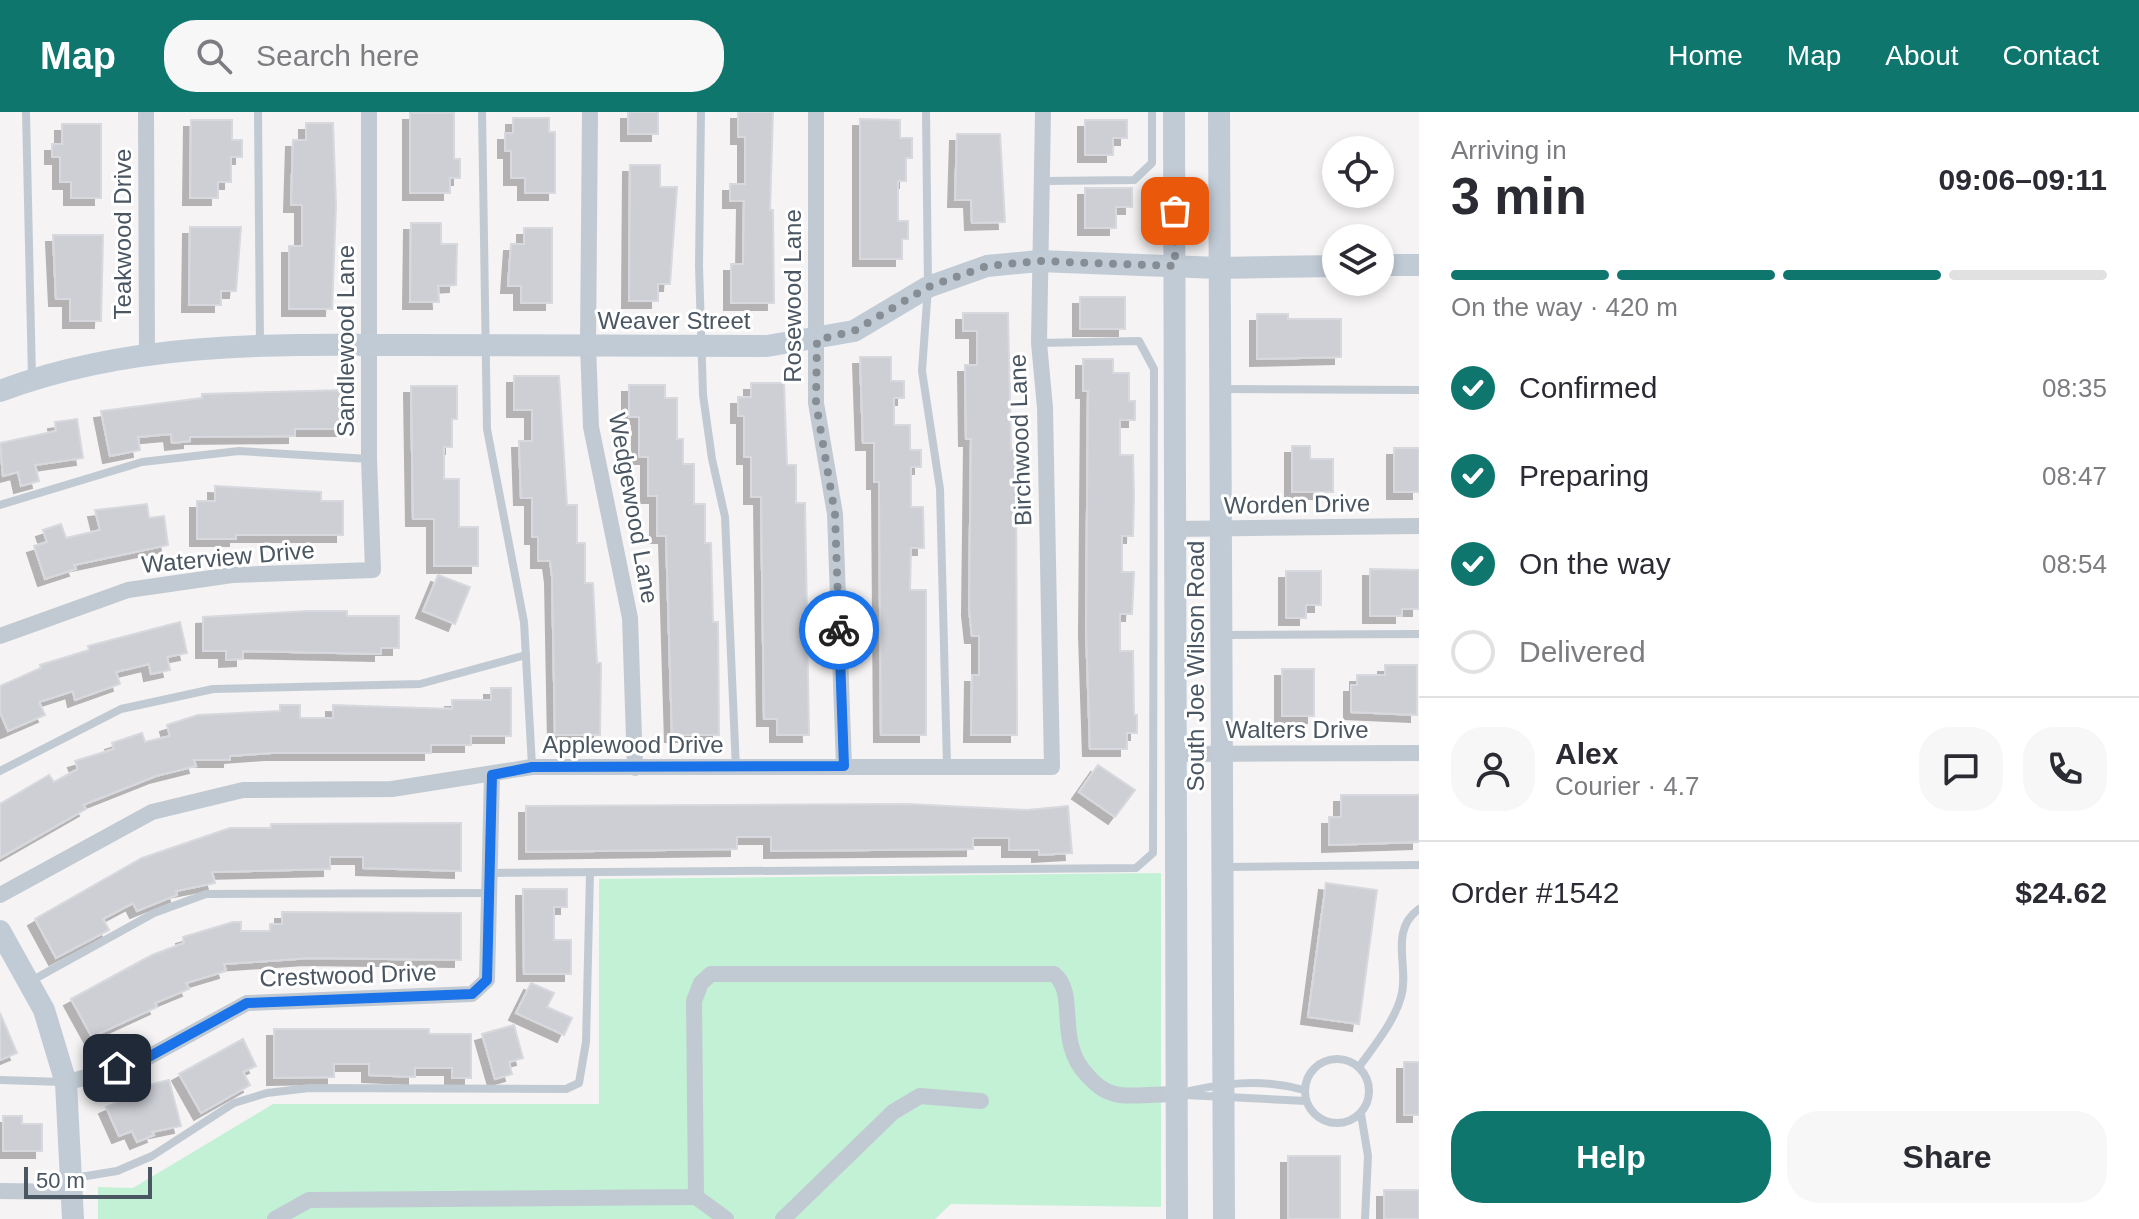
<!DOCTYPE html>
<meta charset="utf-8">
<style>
:root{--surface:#fff;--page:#f7f7f7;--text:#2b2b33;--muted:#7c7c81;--line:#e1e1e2;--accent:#0f766e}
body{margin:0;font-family:Helvetica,sans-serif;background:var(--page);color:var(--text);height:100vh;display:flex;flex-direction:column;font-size:30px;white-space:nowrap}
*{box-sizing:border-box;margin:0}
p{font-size:26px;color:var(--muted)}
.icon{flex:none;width:44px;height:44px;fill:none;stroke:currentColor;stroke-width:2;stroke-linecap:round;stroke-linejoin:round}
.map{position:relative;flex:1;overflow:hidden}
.details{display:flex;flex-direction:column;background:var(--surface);width:720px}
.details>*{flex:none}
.fabs{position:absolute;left:1322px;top:24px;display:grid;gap:16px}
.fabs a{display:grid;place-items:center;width:72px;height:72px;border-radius:50%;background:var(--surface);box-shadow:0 4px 12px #0003;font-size:40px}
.scale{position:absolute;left:24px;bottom:20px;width:128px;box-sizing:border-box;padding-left:8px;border:4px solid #4a5661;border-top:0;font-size:22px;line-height:28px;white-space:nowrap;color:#4a5661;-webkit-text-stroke:6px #fff;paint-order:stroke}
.pin{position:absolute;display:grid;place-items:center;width:68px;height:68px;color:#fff;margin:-34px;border-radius:16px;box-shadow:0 4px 12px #0006}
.courier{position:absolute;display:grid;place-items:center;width:80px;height:80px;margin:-40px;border:6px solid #1a73e8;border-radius:50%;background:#fff;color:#222;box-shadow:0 2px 10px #0007}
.overview em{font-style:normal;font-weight:700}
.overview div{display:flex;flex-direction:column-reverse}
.overview{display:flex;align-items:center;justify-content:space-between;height:136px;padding:0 32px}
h1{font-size:52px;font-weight:700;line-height:60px}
.bar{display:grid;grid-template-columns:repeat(4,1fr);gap:12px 8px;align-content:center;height:96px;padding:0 32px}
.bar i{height:10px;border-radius:6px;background:var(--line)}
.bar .active{background:var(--accent)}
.bar p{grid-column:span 4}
.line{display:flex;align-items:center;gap:20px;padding:0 32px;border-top:2px solid var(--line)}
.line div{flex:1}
.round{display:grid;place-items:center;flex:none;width:84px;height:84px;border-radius:32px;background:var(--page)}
ol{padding:0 32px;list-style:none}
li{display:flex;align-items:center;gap:24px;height:88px}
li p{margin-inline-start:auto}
li .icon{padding:8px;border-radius:50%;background:var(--accent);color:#fff;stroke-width:4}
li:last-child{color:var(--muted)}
li i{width:44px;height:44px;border:4px solid var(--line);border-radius:50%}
.primary-button{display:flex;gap:16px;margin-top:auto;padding:16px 32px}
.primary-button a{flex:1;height:92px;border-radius:32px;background:var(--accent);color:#fff;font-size:32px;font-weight:700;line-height:92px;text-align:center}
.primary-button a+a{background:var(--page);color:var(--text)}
header{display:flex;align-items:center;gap:48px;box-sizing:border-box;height:112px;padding:0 40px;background:var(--accent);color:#fff}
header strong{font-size:38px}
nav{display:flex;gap:44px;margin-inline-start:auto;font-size:28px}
.search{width:560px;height:72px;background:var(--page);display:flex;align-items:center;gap:20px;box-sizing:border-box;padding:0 28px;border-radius:32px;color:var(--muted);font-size:30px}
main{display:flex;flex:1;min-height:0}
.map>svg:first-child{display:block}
</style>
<header>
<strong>Map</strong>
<div class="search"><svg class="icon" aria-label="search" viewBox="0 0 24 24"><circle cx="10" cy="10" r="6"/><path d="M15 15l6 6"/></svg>Search here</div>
<nav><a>Home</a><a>Map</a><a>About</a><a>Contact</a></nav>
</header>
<main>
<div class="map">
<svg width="1419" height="1107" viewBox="0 0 1419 1107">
<defs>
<filter id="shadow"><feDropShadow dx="-7" dy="7" stdDeviation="0" flood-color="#0004"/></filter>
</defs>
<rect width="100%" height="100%" fill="#f5f3f3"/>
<polygon fill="#c3f1d5" points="1161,761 1161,1095 951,1092 935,1107 98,1107 98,1075 133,1076 273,992 599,992 599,767"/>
<g fill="#cdcfd5" stroke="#d7d9de" stroke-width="2" filter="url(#shadow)">
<rect x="628" y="0" width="30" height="22"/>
<polygon points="738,0 773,0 770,98 773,98 774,191 731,191 731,152 743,152 744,89 730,89 730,72 745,72 745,25 738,25"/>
<polygon points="410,1 454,1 454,47 460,47 460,66 450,66 450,81 410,81"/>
<polygon points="513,6 549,6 549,20 555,20 555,81 525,81 525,66 511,66 511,39 505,39 505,21 513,21"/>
<polygon points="860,7 900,8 900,26 912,26 912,46 906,46 906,69 898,69 898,109 908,109 908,127 902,127 902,147 860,147"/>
<polygon points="191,8 232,8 232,28 242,28 242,45 231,45 231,70 218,70 218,86 190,86"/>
<polygon points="1085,8 1127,8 1127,26 1113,26 1113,43 1085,43"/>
<polygon points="306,11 333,11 336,93 332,197 289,197 289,134 302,134 302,93 291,93 293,28 306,28"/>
<polygon points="62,12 101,12 101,86 71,86 71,70 60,70 60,45 52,45 52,32 62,32"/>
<polygon points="957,22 1000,22 1005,110 972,111 971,88 955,88"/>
<polygon points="630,53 660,53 660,75 677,75 670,172 658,172 658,189 629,189"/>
<polygon points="1085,76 1132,76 1132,95 1116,95 1116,116 1085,116"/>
<polygon points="411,111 441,111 441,132 457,132 456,173 438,174 439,190 410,190"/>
<polygon points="190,115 241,115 236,179 221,179 221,193 189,193"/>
<polygon points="524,116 552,116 552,191 521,191 521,174 508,174 511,132 524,132"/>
<polygon points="53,123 103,123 101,209 70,209 70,187 56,187"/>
<rect x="1080" y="185" width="45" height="32"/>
<polygon points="963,201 1008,201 1011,338 1016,338 1017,623 971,623 972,563 979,563 979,524 972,524 969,497 971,327 966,327 965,253 977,253 977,219 963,219"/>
<polygon points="1257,202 1288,202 1288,207 1341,207 1341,245 1257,247"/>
<polygon points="860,245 891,245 891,269 904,269 904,286 894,286 894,313 910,313 910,338 921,338 921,355 911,355 911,395 923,395 924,436 911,436 910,478 926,478 926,623 881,623 879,370 874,370 874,331 863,331"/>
<polygon points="1083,247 1113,247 1113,261 1129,261 1129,289 1135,289 1135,308 1120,308 1120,343 1133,343 1134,385 1133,424 1122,424 1122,460 1134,460 1132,502 1120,502 1120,539 1133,539 1134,603 1137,603 1137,621 1127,621 1127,637 1090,637 1086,517 1088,279 1083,279"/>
<polygon points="514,264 559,264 567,393 577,393 577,431 585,431 585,471 593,471 597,551 601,551 600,623 555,623 552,464 550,449 538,449 538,425 532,425 532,386 521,386 519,329 532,329 532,298 514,298"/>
<polygon points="751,271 784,271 787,353 796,353 796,391 805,391 809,623 777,623 777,607 764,607 761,385 751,385 751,345 744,345 744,304 738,304 738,285 751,285"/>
<polygon points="629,273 665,273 665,286 677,286 677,327 683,327 683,352 694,352 694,392 705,392 705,431 711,431 713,510 718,510 719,623 672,623 666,424 657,424 657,384 648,384 648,345 639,345 639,305 629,305"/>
<polygon points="411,274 457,274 457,307 452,307 452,335 444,335 444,367 459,367 459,415 478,415 478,454 434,454 434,407 413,407"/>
<polygon points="343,278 343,317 295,317 295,324 190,325 190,329 172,331 171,322 138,325 140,338 110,344 101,299 202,286 202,282"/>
<polygon points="77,307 83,346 35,353 39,369 21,374 18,360 3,364 0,331 56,319 55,310"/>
<polygon points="1292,334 1310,334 1310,347 1333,347 1333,380 1292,380"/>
<rect x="1394" y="336" width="25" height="44"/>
<polygon points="215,374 321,380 321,389 343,389 343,423 236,423 236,427 197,427 197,389 215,389"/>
<polygon points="147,392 149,406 164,404 168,433 74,453 76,457 45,467 34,434 47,430 43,418 61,412 66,426 100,418 95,398"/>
<polygon points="1370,457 1419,458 1419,497 1402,497 1402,504 1370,504"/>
<polygon points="1286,459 1321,459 1321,493 1306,493 1306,506 1286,506"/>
<polygon points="438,463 470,475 455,512 423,499"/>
<polygon points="308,499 347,499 347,504 399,504 399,536 381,536 381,542 243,539 243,547 226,548 226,539 203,539 203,505"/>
<polygon points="180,510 187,541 167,545 170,558 151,562 149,552 116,560 120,572 75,588 73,579 39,590 45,603 8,619 0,600 0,574 41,556 40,553 89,538 88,534"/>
<polygon points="1385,553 1417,553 1417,603 1351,600 1351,573 1357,573 1357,563 1385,563"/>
<rect x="1282" y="557" width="32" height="47"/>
<polygon points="491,576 511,576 511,624 471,624 471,633 431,633 431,641 271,641 230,644 230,648 194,648 196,654 156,664 83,693 86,697 0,746 0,692 49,663 54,670 78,657 75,649 114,637 112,631 142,621 145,630 170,624 167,613 198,603 280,599 280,593 300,593 300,606 333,606 333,593 452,597 452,588 491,588"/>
<polygon points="1098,653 1135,678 1115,705 1079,680"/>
<polygon points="1341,683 1419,683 1419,730 1329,733 1329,705 1341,705"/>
<polygon points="908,692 1027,698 1068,694 1072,741 1039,743 1039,738 1009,738 1009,726 973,726 973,737 771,739 771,725 737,725 737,737 526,740 526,694"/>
<polygon points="461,711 461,759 363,756 363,745 330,745 330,757 212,760 215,771 176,779 177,783 137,799 133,791 103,807 109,818 56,846 35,807 142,746 230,716 271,716 271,712"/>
<polygon points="1326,771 1377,778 1359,912 1308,905"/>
<polygon points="523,777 567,777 567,795 554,795 554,828 571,828 571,862 524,862"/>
<polygon points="282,800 461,801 461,848 311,846 224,852 226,859 186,871 189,877 155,891 157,895 92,925 71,887 152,843 184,831 183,825 233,810 241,810 241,819 270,819 270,812 282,812"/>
<polygon points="531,871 554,881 547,895 572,906 564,923 516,901"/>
<polygon points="0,901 17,941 0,948"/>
<polygon points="514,913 523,946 509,950 512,962 495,967 482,922"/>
<polygon points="274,917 429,917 429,922 471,922 471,966 452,966 452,956 415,956 415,965 369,963 369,952 334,952 334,965 274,966"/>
<polygon points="243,927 256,954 243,960 250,973 201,1001 179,962"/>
<rect x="1404" y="950" width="15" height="53"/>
<polygon points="169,968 181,1014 152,1020 154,1023 137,1030 132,1019 119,1024 106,995 149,977 148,973"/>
<polygon points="3,1004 22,1004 22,1012 42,1012 42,1039 3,1039"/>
<rect x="1288" y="1044" width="52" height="63"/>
<rect x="1384" y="1078" width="35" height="29"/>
</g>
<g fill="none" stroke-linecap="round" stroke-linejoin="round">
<g stroke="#c1cad2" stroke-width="8">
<polyline points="26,0 32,266"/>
<polyline points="258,0 260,231"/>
<polyline points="482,0 487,317 524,510 532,654"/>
<polyline points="701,0 699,154 703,283 712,347 725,405 736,657"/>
<polyline points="926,0 928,175 922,259 940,377 947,654"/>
<polyline points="1045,69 1134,68 1152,51 1152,0"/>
<polyline points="1223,277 1419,278"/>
<polyline points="0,393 142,350 239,339 369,347"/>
<polyline points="1224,523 1419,522"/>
<polyline points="0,659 121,597 213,577 420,572 526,543"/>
<polyline points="1224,755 1419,753"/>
<polyline points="489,761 1136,756 1153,741 1154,257 1139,229 1039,231"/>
<polyline points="31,869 154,801 206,782 489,781"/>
<circle cx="1337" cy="979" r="32"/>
<path d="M 1359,955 C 1374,934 1394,910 1401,885 C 1410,856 1388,819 1419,797"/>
<polyline points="0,968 63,970"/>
<path d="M 1177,982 C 1220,971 1261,966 1304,978"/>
<polyline points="1185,983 1306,989"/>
<polyline points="1361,1002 1368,1044 1365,1107"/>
<polyline points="74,1066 117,1059 152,1044 234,991 267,981 309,976 566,977 579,971 586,930 590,761"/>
</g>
<g stroke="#c1cad2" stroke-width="16">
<polyline points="146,0 147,243"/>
<polyline points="590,0 588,233 591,315 630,506 635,656"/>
<polyline points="816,0 816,291 835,402 844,654"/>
<polyline points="1176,417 1419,414"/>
<polyline points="0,524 128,478 232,463 373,458 369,347 369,0"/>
<polyline points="1176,642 1419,641"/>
<polyline points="0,783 152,700 243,678 392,677 532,655 1052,655 1045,296 1039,231 1043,0"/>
<polyline points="66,971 143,948 247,891 472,882 487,868 492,663"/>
<polyline points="0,1079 74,1080"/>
<polyline points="696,1085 726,1107"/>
<path d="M 275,1107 L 309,1088 L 696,1085 L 694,889 L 701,871 L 711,862 L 1054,862 C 1079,882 1054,930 1088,964 C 1097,974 1106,981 1120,983 C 1137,985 1158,982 1176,982"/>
<polyline points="783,1107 893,1000 920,984 981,989"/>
</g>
<g stroke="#c1cbd6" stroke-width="22">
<polyline points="1174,0 1177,1107"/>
<polyline points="1219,0 1224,1107"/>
<polyline points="1380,153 1419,153"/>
<path d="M 0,279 C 132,229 275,232 414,233 C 532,233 649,234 767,234 L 854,219 L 928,175 L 987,154 L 1039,149 L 1218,156 L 1336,154"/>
<polyline points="0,819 44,898 66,971 73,1107"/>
</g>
</g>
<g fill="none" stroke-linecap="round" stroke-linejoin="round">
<polyline stroke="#868d94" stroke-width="8" stroke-dasharray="0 14.4" points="839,518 835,402 816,291 817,228 854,219 928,175 987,154 1039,149 1175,154 1175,99"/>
<polyline stroke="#1a73e8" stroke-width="10" points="117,956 143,948 247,891 472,882 487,868 492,663 532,655 844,654 839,518"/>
</g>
<g text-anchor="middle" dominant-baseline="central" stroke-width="6" stroke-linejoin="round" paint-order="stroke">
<g font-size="24" fill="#4a5661" stroke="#fff">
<text transform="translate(122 122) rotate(-90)">Teakwood Drive</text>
<text transform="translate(792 184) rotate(-90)">Rosewood Lane</text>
<text x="674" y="208">Weaver Street</text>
<text transform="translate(345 229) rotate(-90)">Sandlewood Lane</text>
<text transform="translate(1020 328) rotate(-92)">Birchwood Lane</text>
<text transform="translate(1297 392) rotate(-1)">Worden Drive</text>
<text transform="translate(634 396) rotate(80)">Wedgewood Lane</text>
<text transform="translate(228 445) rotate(-5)">Waterview Drive</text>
<text transform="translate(1195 554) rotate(-90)">South Joe Wilson Road</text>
<text x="1297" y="617">Walters Drive</text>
<text x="633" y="632">Applewood Drive</text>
<text transform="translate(348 863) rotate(-2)">Crestwood Drive</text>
</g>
</g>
</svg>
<div class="fabs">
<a><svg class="icon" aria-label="locate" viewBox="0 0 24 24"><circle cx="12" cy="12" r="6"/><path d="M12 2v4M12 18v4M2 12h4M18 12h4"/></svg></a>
<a><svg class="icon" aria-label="layers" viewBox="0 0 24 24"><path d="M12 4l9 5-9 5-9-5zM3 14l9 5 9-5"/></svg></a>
</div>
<div class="scale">50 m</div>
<div class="pin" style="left:1175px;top:99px;background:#ea580c"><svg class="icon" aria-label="bag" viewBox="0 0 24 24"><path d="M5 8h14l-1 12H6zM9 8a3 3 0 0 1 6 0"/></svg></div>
<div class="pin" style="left:117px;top:956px;background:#1f2937"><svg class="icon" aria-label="home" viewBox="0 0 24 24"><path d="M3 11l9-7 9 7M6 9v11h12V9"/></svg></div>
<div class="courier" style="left:839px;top:518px"><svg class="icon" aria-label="bike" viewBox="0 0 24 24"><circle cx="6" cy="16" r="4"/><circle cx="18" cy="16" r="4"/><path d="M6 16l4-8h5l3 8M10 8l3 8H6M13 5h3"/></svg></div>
</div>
<section class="details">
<div class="overview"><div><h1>3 min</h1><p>Arriving in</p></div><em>09:06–09:11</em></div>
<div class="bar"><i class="active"></i><i class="active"></i><i class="active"></i><i></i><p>On the way · 420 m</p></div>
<ol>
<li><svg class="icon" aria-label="check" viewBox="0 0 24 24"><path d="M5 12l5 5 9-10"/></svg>Confirmed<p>08:35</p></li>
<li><svg class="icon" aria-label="check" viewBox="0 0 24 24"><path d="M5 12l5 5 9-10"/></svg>Preparing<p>08:47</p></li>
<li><svg class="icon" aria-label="check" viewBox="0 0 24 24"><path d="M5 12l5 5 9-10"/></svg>On the way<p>08:54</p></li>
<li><i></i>Delivered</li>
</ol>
<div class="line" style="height:144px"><a class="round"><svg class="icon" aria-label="person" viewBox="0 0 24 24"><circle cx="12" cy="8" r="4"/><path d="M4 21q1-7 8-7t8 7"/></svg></a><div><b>Alex</b><p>Courier · 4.7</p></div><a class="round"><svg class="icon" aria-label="chat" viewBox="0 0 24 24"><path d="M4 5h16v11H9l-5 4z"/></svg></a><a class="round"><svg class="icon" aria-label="phone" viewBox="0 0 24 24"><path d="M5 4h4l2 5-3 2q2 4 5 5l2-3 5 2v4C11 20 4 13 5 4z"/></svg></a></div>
<div class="line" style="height:104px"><div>Order #1542</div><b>$24.62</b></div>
<div class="primary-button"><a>Help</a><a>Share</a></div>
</section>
</main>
